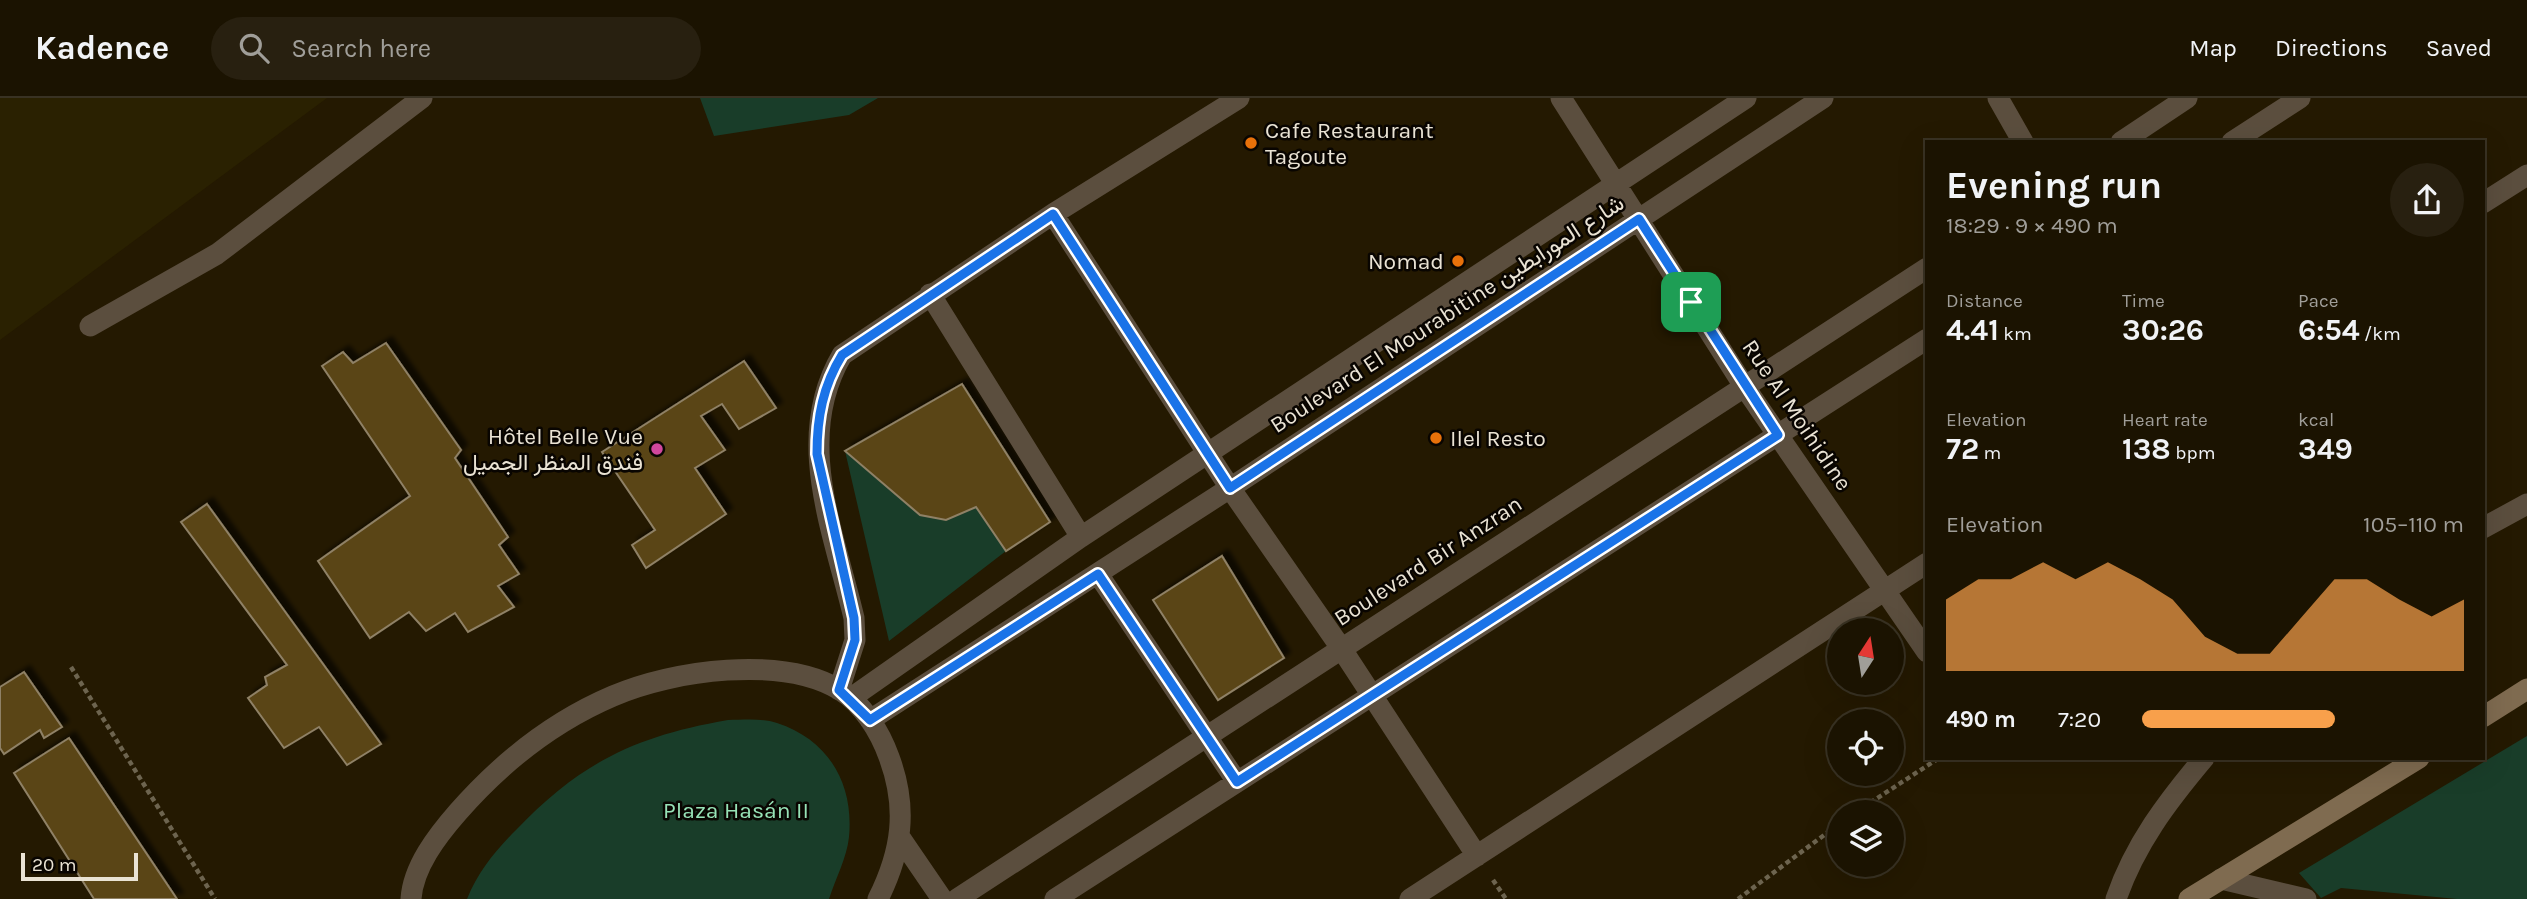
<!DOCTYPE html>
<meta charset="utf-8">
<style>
:root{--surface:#1b1301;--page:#282010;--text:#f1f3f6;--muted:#a09e99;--line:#393223;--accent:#f8a04b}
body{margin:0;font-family:Karla,Vazirmatn,sans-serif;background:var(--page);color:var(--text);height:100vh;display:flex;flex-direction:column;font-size:26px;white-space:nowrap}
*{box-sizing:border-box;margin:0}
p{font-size:23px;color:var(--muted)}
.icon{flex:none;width:38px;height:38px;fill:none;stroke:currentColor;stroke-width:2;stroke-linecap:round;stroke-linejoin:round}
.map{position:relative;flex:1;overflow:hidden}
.sheet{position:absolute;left:1925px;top:42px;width:560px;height:620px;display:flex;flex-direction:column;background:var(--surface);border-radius:0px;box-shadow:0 7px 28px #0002,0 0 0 2px var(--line)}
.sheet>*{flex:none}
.needle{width:46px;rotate:12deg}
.controls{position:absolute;left:1827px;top:520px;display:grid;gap:14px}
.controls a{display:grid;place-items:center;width:77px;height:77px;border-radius:50%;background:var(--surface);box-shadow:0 7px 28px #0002,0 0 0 2px var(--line);font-size:35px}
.scale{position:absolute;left:21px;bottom:18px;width:117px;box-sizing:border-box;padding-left:7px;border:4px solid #eae3d4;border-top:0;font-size:19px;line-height:24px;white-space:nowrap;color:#eae3d4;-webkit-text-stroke:5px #090501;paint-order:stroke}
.pin{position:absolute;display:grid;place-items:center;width:60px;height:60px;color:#fff;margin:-30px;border-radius:14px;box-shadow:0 4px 10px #0006}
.round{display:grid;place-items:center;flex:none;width:74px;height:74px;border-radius:37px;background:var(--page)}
.summary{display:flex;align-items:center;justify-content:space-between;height:119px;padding:0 21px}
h1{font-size:38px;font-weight:700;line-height:52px}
.metrics{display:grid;grid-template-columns:repeat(3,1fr);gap:10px;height:119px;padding:7px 21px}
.metrics div{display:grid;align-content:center}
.metrics b{font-size:30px;font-weight:700}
.metrics small{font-size:19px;font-weight:400}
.metrics p{font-size:19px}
.chart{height:196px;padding:14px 21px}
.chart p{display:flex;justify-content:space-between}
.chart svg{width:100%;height:126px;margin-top:7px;fill:var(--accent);opacity:.7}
ul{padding:0 21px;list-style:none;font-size:23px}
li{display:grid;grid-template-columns:112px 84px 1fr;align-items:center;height:52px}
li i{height:18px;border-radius:9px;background:var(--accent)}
header{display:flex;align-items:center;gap:42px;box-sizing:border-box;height:98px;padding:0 35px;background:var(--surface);border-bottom:2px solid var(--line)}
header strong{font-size:33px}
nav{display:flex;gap:38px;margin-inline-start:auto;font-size:24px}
.search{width:490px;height:63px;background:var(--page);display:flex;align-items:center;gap:18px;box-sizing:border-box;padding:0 24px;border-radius:38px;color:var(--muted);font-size:26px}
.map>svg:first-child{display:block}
.green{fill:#193d29}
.sand{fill:#2a2101}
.building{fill:#5a4517;stroke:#8f8166;stroke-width:2;filter:url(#shadow)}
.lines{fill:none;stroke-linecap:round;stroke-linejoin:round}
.path{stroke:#6d644f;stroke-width:4.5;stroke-dasharray:5 3.5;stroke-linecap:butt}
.street{stroke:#5b4e3e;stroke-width:21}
.secondary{stroke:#7f6b50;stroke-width:21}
.route-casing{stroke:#fff;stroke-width:14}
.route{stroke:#1a73e8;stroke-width:9}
.food-dot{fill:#e8710a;stroke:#090501;stroke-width:2.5}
.hotel-dot{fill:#d1479c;stroke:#090501;stroke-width:2.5}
.labels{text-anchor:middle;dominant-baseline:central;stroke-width:5;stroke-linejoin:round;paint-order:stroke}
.poi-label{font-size:23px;fill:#eae3d4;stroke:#090501;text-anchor:start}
.street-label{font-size:23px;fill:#eae3d4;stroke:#090501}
.park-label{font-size:23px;fill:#97e3b7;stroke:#090501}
</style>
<header>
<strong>Kadence</strong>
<div class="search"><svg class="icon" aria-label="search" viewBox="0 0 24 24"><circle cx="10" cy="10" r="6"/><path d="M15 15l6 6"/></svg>Search here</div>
<nav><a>Map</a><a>Directions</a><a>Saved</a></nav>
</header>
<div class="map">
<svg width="2527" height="801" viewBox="0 0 2527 801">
<defs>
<filter id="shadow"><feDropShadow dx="6" dy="-6" stdDeviation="2" flood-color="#0009"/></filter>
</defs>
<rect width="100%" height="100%" fill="#241901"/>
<!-- green -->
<path class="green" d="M700,0H878L849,17L714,38Z
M845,353L920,417L946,422L976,409L1006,453L889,543Z
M728,622C743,622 763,620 777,625C829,642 854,686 849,739C847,759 835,782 829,801H467C478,774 495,753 516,732C581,664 636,638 728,622Z
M2527,638V801H2457L2341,790L2321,800L2299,775Z"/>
<!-- sand -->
<path class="sand" d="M0,0H327L0,242Z"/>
<!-- building -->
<path class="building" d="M386,245L461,352L455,360L508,439L499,447L519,476L498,488L514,509L468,534L455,515L426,533L409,514L370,540L318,463L410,398L322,268L343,254L353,265Z
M744,263L776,310L739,331L722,306L701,318L725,352L695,370L726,416L646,470L632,447L655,432L602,354Z
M962,286L1050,424L1006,453L976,409L946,422L920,417L845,353Z
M207,406L381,646L347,667L319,629L284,650L248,600L267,587L265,579L287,567L181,424Z
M1222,458L1284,560L1218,602L1153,502Z
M24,574L62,629L44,640L40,632L4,656L0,650V589Z
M69,640L177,801H94L14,675Z"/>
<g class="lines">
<!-- path -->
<path class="path" d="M71,569L215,801
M1856,714L1939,660
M1493,782L1506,801
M1738,801L1839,726"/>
<!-- street -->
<path class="street" d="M1561,0L1744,288L1927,554
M1998,0L2023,44
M2121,44L2187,0
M2232,44L2300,0
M2483,105L2527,77
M1053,116L1230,390L1341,550L1477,758
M930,196L1081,439
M90,228L217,156L422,0
M2483,430L2527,406
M1098,476L1237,684
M839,592L855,542L854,520C834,434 793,340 842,257L1053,116L1239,0
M851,600L1081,439L1746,0
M870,622L1230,390L1823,0
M901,741L942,801
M2221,781L2306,801
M411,801C413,769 437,738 458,714C501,665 552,624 613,598C673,572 782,557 840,592C863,606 880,634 889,659C908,710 902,753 878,801
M957,801L1927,170
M1055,801L1927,241
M1410,801L1927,465
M2116,801C2135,746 2167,704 2204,660"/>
<!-- secondary -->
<path class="secondary" d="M2483,619L2527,591
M2189,801L2419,660"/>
</g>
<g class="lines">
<defs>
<path id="route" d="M1053,116L1230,390L1639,121L1778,337L1237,684L1098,476L870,622L839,592L855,542L854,520L817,356C817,319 823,288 842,257Z"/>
</defs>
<!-- route casing -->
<use href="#route" class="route-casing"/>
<!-- route -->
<use href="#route" class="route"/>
</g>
<!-- markers -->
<g class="food-dot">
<circle cx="1251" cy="45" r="7"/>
<circle cx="1458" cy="163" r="7"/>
<circle cx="1436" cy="340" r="7"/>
</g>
<circle class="hotel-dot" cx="657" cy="351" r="7"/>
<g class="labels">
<!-- poi labels -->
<g class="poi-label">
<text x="1265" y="32">Cafe Restaurant<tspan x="1265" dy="26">Tagoute</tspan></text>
<text x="1444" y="163" text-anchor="end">Nomad</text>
<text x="643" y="338" text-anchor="end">Hôtel Belle Vue<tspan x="643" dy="26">فندق المنظر الجميل</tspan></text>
<text x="1450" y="340">Ilel Resto</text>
</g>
<!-- street labels -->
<g class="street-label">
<text transform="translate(1447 216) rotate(-33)">Boulevard El Mourabitine شارع المورابطين</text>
<text transform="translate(1797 317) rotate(56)">Rue Al Moihidine</text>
<text transform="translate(1428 463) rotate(-33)">Boulevard Bir Anzran</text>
</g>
<!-- park labels -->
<g class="park-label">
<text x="736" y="712">Plaza Hasán II</text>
</g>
</g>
</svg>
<div class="controls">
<a><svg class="needle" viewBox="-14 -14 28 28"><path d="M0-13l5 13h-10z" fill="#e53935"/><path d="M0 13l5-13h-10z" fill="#a09e99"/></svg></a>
<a><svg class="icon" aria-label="locate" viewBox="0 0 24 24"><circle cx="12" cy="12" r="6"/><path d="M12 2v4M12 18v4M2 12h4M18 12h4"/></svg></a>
<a><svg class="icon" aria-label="layers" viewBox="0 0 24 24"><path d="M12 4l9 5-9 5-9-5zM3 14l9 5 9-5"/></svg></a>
</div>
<div class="scale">20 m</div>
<div class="pin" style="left:1691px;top:204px;background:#1e9e55"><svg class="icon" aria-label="arrive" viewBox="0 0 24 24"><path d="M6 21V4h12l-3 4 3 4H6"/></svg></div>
<section class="sheet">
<div class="summary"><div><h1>Evening run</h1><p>18:29 · 9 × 490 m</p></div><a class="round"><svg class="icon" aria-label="share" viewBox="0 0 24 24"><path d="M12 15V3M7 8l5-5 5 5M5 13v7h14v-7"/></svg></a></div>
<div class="metrics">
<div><p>Distance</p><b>4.41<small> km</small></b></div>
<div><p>Time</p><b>30:26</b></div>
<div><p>Pace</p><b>6:54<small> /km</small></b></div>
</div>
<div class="metrics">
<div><p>Elevation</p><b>72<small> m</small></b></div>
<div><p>Heart rate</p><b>138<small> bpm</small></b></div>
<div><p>kcal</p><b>349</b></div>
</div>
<div class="chart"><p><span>Elevation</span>105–110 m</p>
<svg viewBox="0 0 160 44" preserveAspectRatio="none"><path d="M0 44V19L10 12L20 12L30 6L40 12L50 6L60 12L70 19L80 32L90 38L100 38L110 25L120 12L130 12L140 19L150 25L160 19V44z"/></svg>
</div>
<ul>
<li><b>490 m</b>7:20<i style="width:60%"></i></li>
</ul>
</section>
</div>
